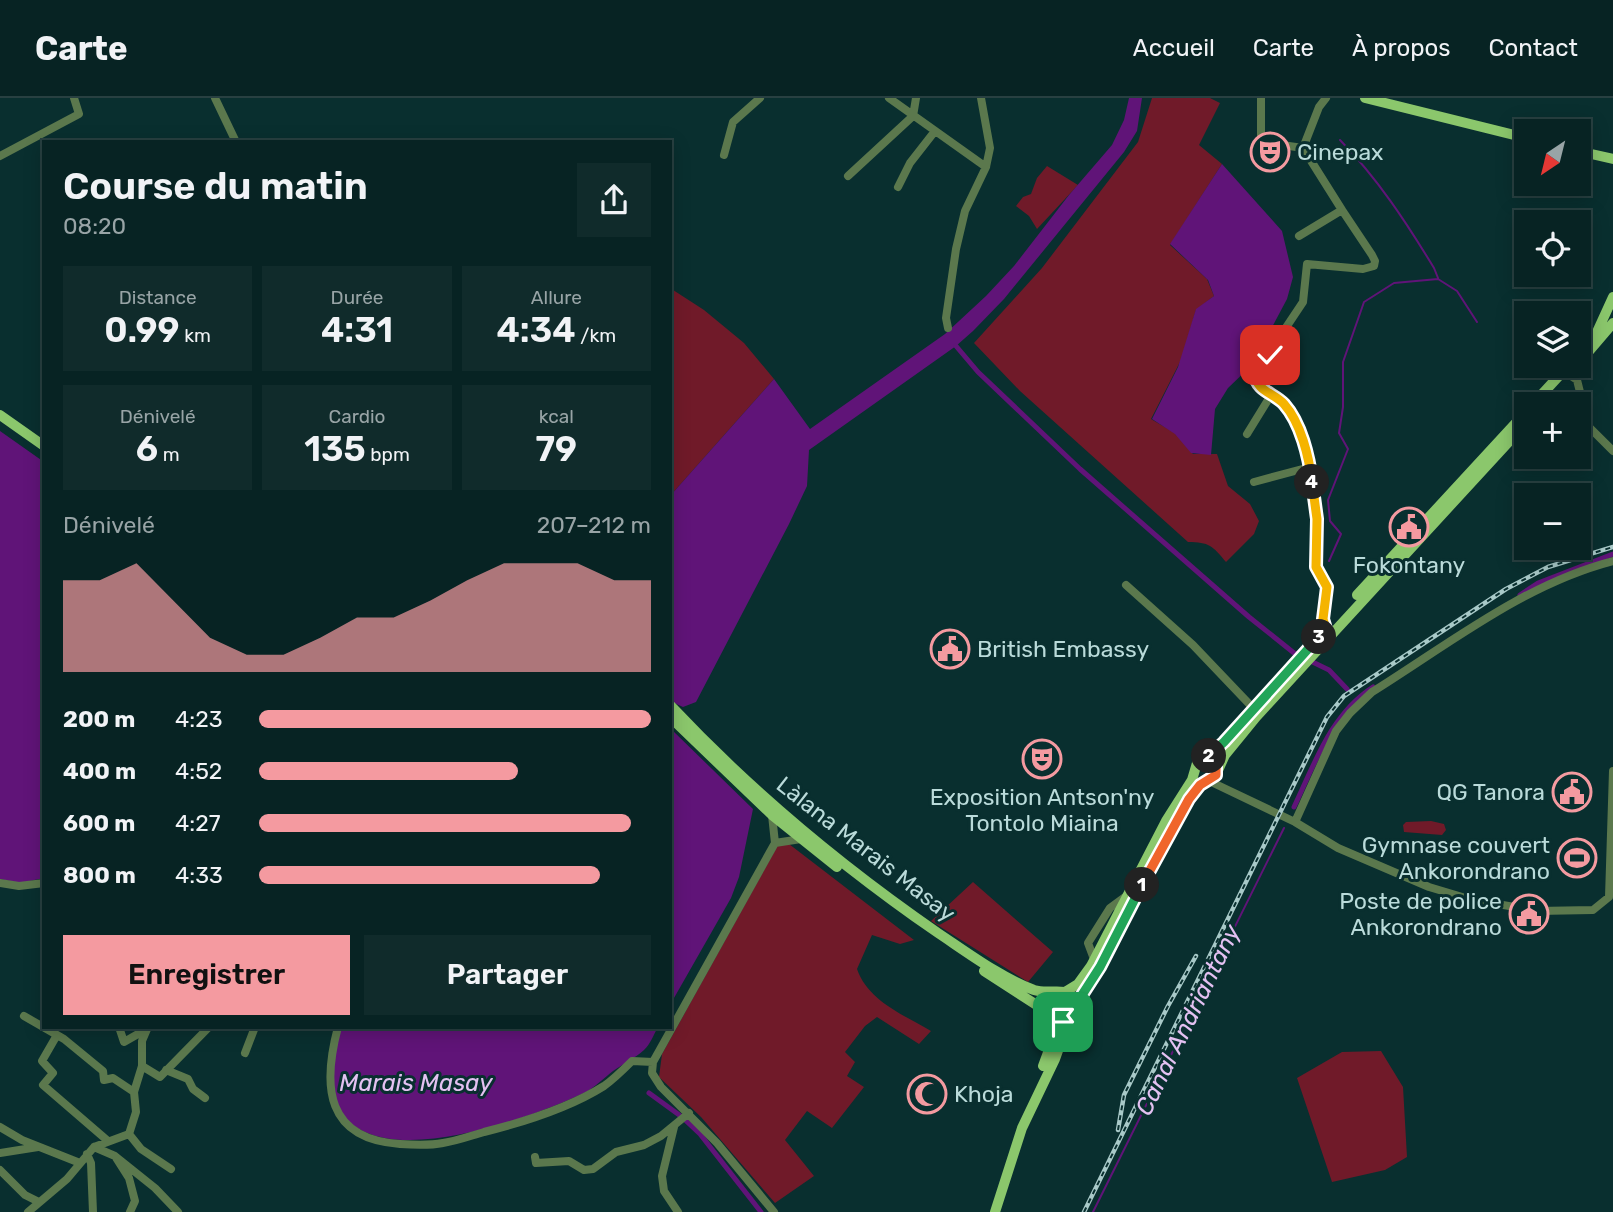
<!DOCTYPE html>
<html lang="fr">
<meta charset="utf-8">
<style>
:root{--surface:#072323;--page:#102b2b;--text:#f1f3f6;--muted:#98a4a6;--line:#284041;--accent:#f49aa0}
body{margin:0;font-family:Rubik,sans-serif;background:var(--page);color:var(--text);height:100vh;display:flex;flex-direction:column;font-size:26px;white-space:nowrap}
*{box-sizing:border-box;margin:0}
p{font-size:23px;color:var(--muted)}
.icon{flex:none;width:38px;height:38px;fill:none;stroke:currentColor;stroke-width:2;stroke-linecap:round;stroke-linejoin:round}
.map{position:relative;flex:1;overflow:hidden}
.panel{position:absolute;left:42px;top:42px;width:630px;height:889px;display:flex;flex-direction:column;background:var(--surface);border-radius:0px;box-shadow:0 4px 18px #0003,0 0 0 2px var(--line)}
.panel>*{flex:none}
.needle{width:46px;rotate:215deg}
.controls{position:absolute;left:1514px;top:21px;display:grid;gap:14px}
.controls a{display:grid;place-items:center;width:77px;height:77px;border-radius:0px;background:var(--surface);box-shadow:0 4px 18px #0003,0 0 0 2px var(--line);font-size:35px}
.pin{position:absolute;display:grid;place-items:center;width:60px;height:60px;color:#fff;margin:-30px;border-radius:14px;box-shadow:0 4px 10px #0006}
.km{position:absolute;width:35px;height:35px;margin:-18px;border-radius:50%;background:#222;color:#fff;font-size:19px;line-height:35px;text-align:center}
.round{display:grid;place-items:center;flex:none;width:74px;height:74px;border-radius:0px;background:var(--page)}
.head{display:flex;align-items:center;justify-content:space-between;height:119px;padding:0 21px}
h1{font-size:38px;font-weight:600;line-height:52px}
.figures{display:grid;grid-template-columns:repeat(3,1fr);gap:10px;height:119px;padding:7px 21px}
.figures div{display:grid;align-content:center;border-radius:0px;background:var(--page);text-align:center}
.figures b{font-size:35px;font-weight:600}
.figures small{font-size:19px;font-weight:400}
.figures p{font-size:19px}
.chart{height:196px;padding:14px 21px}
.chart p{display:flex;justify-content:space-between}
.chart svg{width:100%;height:126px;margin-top:7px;fill:var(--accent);opacity:.7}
.cta{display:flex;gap:14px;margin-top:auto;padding:14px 21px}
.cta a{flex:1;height:80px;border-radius:0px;background:var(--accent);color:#111;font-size:28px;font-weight:600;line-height:80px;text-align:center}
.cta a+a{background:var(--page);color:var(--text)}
ul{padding:0 21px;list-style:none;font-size:23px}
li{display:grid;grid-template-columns:112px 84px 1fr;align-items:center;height:52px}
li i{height:18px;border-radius:9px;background:var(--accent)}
header{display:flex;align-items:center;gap:42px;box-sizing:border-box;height:98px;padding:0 35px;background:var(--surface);border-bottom:2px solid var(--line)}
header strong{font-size:33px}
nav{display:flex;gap:38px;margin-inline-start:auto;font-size:24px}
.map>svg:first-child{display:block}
.green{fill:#701a29}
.water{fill:#601478}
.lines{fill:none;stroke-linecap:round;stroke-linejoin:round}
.stream{stroke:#601478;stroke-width:2}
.canal{stroke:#601478;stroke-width:5}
.minor{stroke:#5b784d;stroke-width:8}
.major{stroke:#8bc76c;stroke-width:10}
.rail-casing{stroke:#a8c9c8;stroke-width:4.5}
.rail{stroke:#092f2f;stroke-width:2;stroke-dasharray:5;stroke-linecap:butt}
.split-1-casing{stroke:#fff;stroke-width:14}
.split-2-casing{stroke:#fff;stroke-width:14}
.split-3-casing{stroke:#fff;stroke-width:14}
.split-4-casing{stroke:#fff;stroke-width:14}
.split-5-casing{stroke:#fff;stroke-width:14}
.split-1{stroke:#22a559;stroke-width:9}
.split-2{stroke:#f0652b;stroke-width:9}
.split-3{stroke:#22a559;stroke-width:9}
.split-4{stroke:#f5b400;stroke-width:9}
.split-5{stroke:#f5b400;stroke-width:9}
.labels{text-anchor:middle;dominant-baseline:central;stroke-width:6;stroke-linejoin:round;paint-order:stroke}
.poi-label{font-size:23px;fill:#badbda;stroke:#092f2f;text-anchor:start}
.street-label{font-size:23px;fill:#badbda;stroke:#092f2f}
.water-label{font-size:24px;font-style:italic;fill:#e4c1f2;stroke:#092f2f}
</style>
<header>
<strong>Carte</strong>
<nav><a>Accueil</a><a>Carte</a><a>À propos</a><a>Contact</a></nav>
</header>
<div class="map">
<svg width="1613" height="1114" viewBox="0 0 1613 1114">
<rect width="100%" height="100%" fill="#092f2f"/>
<!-- green -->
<path class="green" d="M1152,0H1210L1220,5L1199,47L1222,66L1170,147L1207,181L1214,198L1196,212L1181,262L1151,321L1175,335L1193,356H1217L1228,388L1250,406L1259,423L1254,436L1226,464C1213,448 1209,444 1188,444L1020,293L974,245L1042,170L1138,44Z
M1047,68L1078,87L1037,131L1029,118L1016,108L1023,99L1031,96L1037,80Z
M670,190L704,212L744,245L774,281L670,398Z
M1431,723L1444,726L1446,732L1442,737L1404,734L1403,727L1406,724Z
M789,746L914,842L900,846L872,837L857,871C868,903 904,917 931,933L919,946L877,919L865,928L845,954L855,964L847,978L864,989L832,1030L807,1013L785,1042L814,1078L775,1105L701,1019L659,979L662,956L778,747Z
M973,784L1053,854L1028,884L931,823Z
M1342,954L1381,953L1403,989L1407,1059L1385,1072L1332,1084L1297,980Z"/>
<!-- water -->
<path class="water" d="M1129,0H1142L1137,33L1124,54L1004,201L973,233L956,248L809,352L807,388L789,426L696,604L683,609L672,604L670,398L774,281L810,331L945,236L986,198L1014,168L1069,97L1112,47L1124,22Z
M1222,66L1282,133L1293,179L1287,201L1252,267L1228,290L1215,311L1211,357L1191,355L1175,336L1152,321L1178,269L1196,211L1214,198L1208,182L1170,146Z
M0,333L44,364V780L20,785L0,781Z
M670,630L753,711L739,779L731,800L670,907Z
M341,929H658C654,936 650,947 644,952C635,960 623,966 613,973C604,980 594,990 584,995C529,1021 351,1088 332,992C328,971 336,950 341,929Z"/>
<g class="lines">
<!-- stream -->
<path class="stream" d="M1340,42C1378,81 1406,124 1434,170L1438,180
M1329,463L1341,436L1330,423L1328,402L1348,351L1339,335L1343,309V264L1364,204L1394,185L1438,181L1457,193L1477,224
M1093,1114L1284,730"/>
<!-- canal -->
<path class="canal" d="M956,248L978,274L1080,371L1249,519L1294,555L1329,572L1347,591
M1520,497L1538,485L1613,456
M1294,709C1315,665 1331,616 1373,589
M649,995L682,1019L700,1036L761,1114"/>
<!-- minor -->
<path class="minor" d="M215,0L236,44
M889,0L986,69
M1261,0V44L1303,50
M724,57L733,24L760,0
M0,58L79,16L74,0
M848,78L913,18L916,0
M898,89L910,65L935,33
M1299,138L1342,112L1303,50L1319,9L1326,0
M948,230L946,220L956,151L965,113L986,69L990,50L981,0
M1566,270L1571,278L1577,282L1585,314V325L1613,353
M1247,336L1271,297
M1254,384L1310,369
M1126,487L1193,547L1254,611
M1326,531L1323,521L1327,489L1316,469L1317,421L1310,369L1295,322L1283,305L1258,288L1255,276L1303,204L1307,166L1363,171L1374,168L1375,163L1372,157L1342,112
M1207,682L1295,724L1338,750L1429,789L1469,801L1537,813L1593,812L1609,799L1613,673
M772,717L775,745L653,964L652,975L661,989L717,1045L774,1114
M1295,724L1336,633L1350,615L1372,594C1449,546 1524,486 1613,463
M775,745L801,741
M0,785L19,788L44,785
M1094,861L1088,845L1110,810L1125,799
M24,918L64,941L103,973L104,982L113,980L134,994
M119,929L124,944L138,936L140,929
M338,929C322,989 326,1041 400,1046C414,1047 428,1048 443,1045C457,1043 470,1038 484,1034C524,1024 569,1010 604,988C614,981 623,972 632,963L653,964
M57,937L42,963L53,975L43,987L108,1043
M245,955L255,929
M142,968L160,979L209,929
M166,972L188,981L193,991L205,1000
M0,1029L22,1042L80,1065
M674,1029L662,1078L664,1093L678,1114
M129,1036L141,1051L171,1071
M94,1049L115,1058L129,1080L135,1103L130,1114
M0,1055L38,1049
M87,1056L91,1065L93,1114
M115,1058L155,1090L178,1114
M535,1059L536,1065L569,1063L584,1072L593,1071L616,1054L644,1047L661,1038L689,1015
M0,1072L25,1097L39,1104
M28,1114L67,1081L94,1049L129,1036L136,1014L134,994L142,968V943L148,929"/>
<!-- major -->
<path class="major" d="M1365,0L1526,40
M1578,53L1613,61
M1578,256L1597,234L1613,199
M1578,266L1613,225
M1533,306L1568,268
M0,317L44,348
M1357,497L1526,314
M670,607C751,693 841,768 938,835C968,855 1000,879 1034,892C1046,896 1059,891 1070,895
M670,619L772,717L837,769
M984,873L1049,915
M1065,894L1078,886L1091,868L1166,723L1192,682L1197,665L1215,654L1241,626
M1043,968L1053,941L1051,917
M995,1114L1022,1030L1055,961L1065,933L1077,916L1082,897L1100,869L1156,758L1189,701L1200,687L1215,679L1225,657L1256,619L1526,325"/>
<defs>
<path id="rail" d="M1118,1032L1124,997L1168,908L1196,858
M1084,1114L1327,619L1344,598L1506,491L1548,469L1613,449"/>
</defs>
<!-- rail casing -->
<use href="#rail" class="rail-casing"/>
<!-- rail -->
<use href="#rail" class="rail"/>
</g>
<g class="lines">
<defs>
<path id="split-1" d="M1063,924L1072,921L1077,916L1082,897L1100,869L1142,787"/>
<path id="split-2" d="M1142,787L1189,701L1200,687L1216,677V665L1207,659L1209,658"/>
<path id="split-3" d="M1209,658L1224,644L1319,539"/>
<path id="split-4" d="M1312,384L1317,421L1316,469L1327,489L1323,521L1326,531L1319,539"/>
<path id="split-5" d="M1270,257L1255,276C1256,293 1274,295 1284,306C1301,325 1309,359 1312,384"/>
</defs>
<!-- split-1 casing -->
<use href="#split-1" class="split-1-casing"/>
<!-- split-2 casing -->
<use href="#split-2" class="split-2-casing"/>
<!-- split-3 casing -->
<use href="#split-3" class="split-3-casing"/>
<!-- split-4 casing -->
<use href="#split-4" class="split-4-casing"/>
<!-- split-5 casing -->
<use href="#split-5" class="split-5-casing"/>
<!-- split-1 -->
<use href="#split-1" class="split-1"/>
<!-- split-2 -->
<use href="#split-2" class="split-2"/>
<!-- split-3 -->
<use href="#split-3" class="split-3"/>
<!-- split-4 -->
<use href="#split-4" class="split-4"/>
<!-- split-5 -->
<use href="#split-5" class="split-5"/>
</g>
<!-- icons -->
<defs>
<symbol id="theatre-ring" viewBox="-11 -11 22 22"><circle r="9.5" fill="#092f2f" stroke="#f49aa0" stroke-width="1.5"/><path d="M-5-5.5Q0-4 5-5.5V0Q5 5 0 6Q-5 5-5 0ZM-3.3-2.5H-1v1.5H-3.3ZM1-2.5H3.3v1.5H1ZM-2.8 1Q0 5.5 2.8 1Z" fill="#f49aa0"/></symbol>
<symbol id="civic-ring" viewBox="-11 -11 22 22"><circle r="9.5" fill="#092f2f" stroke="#f49aa0" stroke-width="1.5"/><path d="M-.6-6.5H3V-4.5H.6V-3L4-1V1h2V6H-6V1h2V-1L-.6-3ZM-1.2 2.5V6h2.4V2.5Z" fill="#f49aa0"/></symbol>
<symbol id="stadium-ring" viewBox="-11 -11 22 22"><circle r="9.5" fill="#092f2f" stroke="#f49aa0" stroke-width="1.5"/><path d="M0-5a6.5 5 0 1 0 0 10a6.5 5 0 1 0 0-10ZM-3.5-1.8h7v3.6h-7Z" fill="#f49aa0"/></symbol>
<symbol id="mosque-ring" viewBox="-11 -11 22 22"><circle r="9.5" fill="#092f2f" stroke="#f49aa0" stroke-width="1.5"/><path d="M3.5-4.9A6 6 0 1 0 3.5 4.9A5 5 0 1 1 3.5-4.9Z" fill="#f49aa0"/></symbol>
</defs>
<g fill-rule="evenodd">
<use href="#theatre-ring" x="1248" y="32" width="44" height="44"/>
<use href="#civic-ring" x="1387" y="407" width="44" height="44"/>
<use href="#civic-ring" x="928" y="529" width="44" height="44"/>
<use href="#theatre-ring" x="1020" y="639" width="44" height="44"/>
<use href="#civic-ring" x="1550" y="672" width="44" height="44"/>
<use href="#stadium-ring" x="1555" y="738" width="44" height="44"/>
<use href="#civic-ring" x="1507" y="794" width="44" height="44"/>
<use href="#mosque-ring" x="905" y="974" width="44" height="44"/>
</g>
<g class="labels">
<!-- poi labels -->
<g class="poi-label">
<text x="1297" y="54">Cinepax</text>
<text x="1409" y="467" text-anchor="middle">Fokontany</text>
<text x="977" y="551">British Embassy</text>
<text x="1545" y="694" text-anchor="end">QG Tanora</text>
<text x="1042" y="699" text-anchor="middle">Exposition Antson'ny<tspan x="1042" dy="26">Tontolo Miaina</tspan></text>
<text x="1550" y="747" text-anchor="end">Gymnase couvert<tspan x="1550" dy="26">Ankorondrano</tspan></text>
<text x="1502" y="803" text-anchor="end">Poste de police<tspan x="1502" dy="26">Ankorondrano</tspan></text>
<text x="954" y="996">Khoja</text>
</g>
<!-- street labels -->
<g class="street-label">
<text transform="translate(866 751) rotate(38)">Làlana Marais Masay</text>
</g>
<!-- water labels -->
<g class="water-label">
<text transform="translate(1188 922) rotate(-64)">Canal Andriantany</text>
<text x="416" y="985">Marais Masay</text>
</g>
</g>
</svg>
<div class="controls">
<a><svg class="needle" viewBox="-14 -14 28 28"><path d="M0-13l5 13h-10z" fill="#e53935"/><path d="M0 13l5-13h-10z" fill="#98a4a6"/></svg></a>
<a><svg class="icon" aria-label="locate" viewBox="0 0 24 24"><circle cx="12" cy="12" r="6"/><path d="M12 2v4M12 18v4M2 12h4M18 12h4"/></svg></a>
<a><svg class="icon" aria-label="layers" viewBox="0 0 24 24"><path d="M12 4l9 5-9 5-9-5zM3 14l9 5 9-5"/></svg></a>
<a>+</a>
<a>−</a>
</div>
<div class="pin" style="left:1063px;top:924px;background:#1e9e55"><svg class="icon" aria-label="arrive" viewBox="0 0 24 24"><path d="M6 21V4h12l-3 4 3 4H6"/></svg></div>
<div class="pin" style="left:1270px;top:257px;background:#d93025"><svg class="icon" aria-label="check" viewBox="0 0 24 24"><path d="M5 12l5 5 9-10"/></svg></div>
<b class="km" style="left:1142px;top:787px">1</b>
<b class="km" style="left:1209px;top:658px">2</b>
<b class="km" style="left:1319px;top:539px">3</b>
<b class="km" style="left:1312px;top:384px">4</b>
<section class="panel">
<div class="head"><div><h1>Course du matin</h1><p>08:20</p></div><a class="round"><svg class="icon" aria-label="share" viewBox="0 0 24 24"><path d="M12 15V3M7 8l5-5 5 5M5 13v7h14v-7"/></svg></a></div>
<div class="figures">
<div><p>Distance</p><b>0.99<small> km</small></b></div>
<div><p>Durée</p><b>4:31</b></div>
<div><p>Allure</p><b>4:34<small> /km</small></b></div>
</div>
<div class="figures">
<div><p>Dénivelé</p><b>6<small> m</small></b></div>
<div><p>Cardio</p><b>135<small> bpm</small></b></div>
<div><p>kcal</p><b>79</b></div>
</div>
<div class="chart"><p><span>Dénivelé</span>207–212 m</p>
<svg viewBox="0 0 160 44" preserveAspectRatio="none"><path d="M0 44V12L10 12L20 6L30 19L40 32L50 38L60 38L70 32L80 25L90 25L100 19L110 12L120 6L130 6L140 6L150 12L160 12V44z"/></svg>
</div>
<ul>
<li><b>200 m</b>4:23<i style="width:100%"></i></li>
<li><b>400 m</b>4:52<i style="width:66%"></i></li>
<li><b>600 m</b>4:27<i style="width:95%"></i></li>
<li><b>800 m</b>4:33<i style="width:87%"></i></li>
</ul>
<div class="cta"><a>Enregistrer</a><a>Partager</a></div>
</section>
</div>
